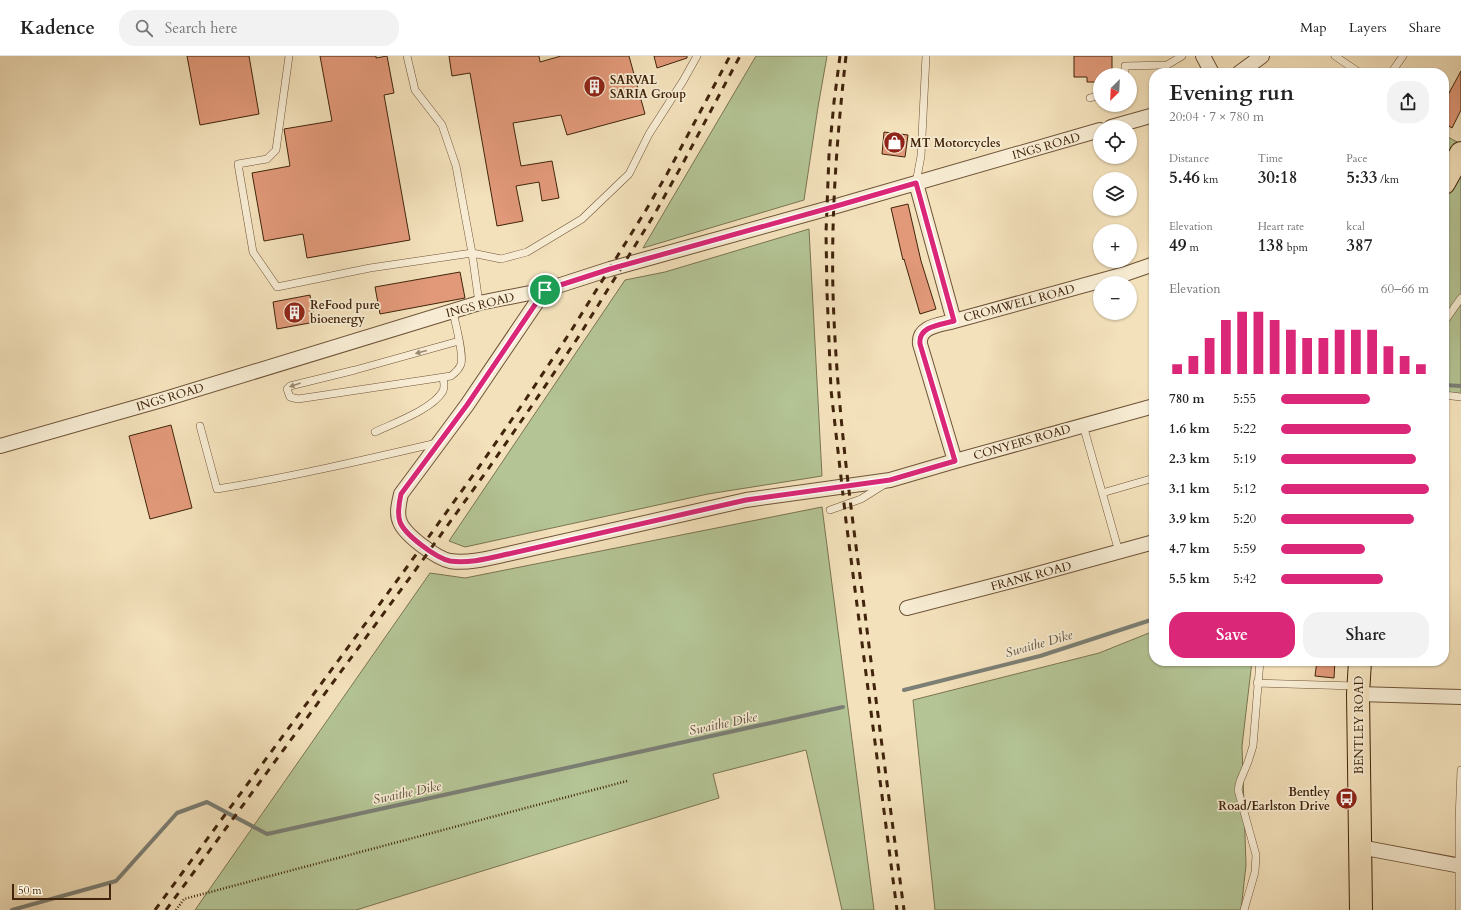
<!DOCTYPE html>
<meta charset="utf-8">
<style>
:root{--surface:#fff;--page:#f2f2f2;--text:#222;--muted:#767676;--line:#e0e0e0;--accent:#db2777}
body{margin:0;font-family:Cardo,serif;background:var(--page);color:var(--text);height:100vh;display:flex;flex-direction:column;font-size:15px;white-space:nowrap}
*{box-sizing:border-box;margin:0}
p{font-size:13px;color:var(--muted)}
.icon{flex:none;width:22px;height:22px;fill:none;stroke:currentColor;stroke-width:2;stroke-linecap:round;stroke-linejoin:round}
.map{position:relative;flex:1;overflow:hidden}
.details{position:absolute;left:1149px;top:12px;width:300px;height:598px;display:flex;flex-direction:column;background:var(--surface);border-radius:16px;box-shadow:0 1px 3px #0004}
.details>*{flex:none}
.needle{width:26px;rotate:204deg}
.fabs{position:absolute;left:1093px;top:12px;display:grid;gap:8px}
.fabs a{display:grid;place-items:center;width:44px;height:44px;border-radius:50%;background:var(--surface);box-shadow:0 1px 3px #0004;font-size:20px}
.scale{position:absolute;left:12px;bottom:10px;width:99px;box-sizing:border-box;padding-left:4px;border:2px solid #41240b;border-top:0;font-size:11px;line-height:14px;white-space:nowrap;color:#41240b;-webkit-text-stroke:3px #f7ecd3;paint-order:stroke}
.pin{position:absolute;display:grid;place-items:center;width:34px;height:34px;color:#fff;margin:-17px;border:2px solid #fff;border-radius:50%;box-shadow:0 1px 4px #0007}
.round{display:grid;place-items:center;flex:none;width:42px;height:42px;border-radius:16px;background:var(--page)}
.headline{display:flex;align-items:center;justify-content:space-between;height:68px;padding:0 20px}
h1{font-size:22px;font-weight:800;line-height:30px}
.figures{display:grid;grid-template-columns:repeat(3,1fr);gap:6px;height:68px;padding:4px 20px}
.figures div{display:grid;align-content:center}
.figures b{font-size:17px;font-weight:800}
.figures small{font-size:11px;font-weight:400}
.figures p{font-size:11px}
.chart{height:112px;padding:8px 20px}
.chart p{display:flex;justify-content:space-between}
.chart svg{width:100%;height:72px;margin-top:4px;stroke:var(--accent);stroke-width:6}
.action{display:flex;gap:8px;margin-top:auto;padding:8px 20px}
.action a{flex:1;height:46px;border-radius:16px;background:var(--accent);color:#fff;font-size:16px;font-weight:800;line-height:46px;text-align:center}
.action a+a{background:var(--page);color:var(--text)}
ul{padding:0 20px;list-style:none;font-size:13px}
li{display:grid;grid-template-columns:64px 48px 1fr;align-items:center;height:30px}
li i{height:10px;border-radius:5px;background:var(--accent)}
header{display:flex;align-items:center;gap:24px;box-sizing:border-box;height:56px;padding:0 20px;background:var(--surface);border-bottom:1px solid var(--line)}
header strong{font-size:19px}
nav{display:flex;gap:22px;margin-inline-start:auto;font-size:14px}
.search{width:280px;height:36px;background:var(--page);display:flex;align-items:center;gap:10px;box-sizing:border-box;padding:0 14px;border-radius:16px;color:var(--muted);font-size:15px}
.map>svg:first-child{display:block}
.green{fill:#b4c495;stroke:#7a7450}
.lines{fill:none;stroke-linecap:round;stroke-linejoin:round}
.stream{stroke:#7b7f75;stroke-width:4}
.building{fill:#e19979;stroke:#41240b}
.service-casing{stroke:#6e5337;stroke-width:8}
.minor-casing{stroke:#6e5337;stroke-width:16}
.trunk-casing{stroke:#41240b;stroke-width:24}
.path{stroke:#41240b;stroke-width:2.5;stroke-dasharray:1 2;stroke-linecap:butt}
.service{stroke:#f7ecd3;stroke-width:7}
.minor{stroke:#f7ecd3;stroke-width:14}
.trunk{stroke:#f3e1bb;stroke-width:22}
.rail{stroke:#41240b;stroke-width:3;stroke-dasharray:7 7;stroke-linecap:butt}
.oneway{fill:#9c886f}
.route-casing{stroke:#fff;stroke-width:8}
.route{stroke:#db2777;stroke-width:5}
.labels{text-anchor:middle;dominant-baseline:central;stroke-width:3.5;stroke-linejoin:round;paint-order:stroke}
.poi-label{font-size:12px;font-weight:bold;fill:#41240b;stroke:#f7ecd3;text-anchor:start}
.street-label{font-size:12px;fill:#41240b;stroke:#f7ecd3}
.water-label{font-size:13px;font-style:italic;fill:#5e5140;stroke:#f7ecd3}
</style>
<header>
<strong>Kadence</strong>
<div class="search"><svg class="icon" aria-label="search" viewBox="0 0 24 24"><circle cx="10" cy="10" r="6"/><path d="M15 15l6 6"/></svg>Search here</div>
<nav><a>Map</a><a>Layers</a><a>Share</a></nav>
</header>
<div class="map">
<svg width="1461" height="854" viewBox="0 0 1461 854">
<rect width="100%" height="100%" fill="#f3e1bb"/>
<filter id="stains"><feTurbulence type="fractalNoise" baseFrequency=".005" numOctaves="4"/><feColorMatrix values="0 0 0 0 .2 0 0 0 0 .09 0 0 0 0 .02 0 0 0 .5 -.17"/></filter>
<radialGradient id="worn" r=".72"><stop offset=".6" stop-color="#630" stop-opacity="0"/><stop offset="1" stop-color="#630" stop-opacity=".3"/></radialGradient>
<!-- green -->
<path class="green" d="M756,0H827L818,51L804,144L643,192Z
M1444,79L1461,88V338L1444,336Z
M809,173L822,420L708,438L465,491L449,485L625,224L665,216Z
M822,451L874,854H842L806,694L713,718L719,742L356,854H195L430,517L465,522Z
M1154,575V605H1252L1242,690L1246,809L1241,854H935L913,644L1099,597Z"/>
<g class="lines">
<!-- stream -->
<path class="stream" d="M1444,329L1461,330
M904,634L1040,600L1154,563
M12,854L116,825L177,757L207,746L267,778L843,651"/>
</g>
<!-- building -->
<path class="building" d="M187,0H249L259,58L200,69Z
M320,0H376V2L387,0L394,37L384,39L410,184L307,202L303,178L264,185L252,117L290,110L284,73L332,65Z
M449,0H539L540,6L561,0H629L645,58L567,79L561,59L513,67L521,110L552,105L559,142L542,145L539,126L516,130L523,165L497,170L470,17L452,20Z
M654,0H687V2L657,12Z
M1074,0H1112V19H1100V26H1087V21H1074Z
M1461,15V54L1452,72L1444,67V46Z
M884,76L908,79L905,101L882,98Z
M908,148L921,205L936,253L920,258L904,203L903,204L891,152Z
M460,216L465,242L380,258L375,231Z
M310,239L315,266L277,273L273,246Z
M171,369L192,452L150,463L129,380Z
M1317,605H1335L1334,622L1315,620Z"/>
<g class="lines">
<defs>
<path id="service" d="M289,0L276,94L267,103L238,108L253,196L277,231L370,212L472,197L479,247
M407,0L415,34L442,69L456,110L472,197L501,203L527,196L582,163L629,118L649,78L683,25L697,0
M1335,0L1360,17
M1391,17L1403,0
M1125,19V10L1167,9L1182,0
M1090,42L1100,39
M916,127L921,100L926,0
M453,255C455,267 464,298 461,308C459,314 455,317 451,320L298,343L290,341L287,333L290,330L355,314L459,285
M1444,266L1461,242
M1444,339L1461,341
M1083,369L1119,496
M200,370L217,433C291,421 364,404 437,387
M375,376C394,367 433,353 443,335C445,330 444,327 443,322
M1102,437L1154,422
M830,454L861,443L885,428
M1257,627L1356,630
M1244,854L1255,816L1256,799L1238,734L1240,725L1248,706L1253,690L1260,605
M1459,854V764L1461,714"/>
<path id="minor" d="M1203,0L1212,17
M1239,17L1262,0
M1111,71L1154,59
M916,127L954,265
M545,234L467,349L401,438C399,447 396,458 400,466C405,479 436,502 450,505C468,508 490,502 508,498L746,444L890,424L955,405L1154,350
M0,390L165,343L479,247L545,234L610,213L833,151L1100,74
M955,405L920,288C918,270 940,269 954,265L1125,218L1154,208
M907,552L1019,523L1154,486
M1358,638L1461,641
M1360,791L1461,810"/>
<path id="trunk" d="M1444,127L1461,97
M1360,605L1358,638L1361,854"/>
</defs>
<!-- service casing -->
<use href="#service" class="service-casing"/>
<!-- minor casing -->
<use href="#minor" class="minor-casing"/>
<!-- trunk casing -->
<use href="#trunk" class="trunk-casing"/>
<!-- path -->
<path class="path" d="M176,854L184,843L627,725"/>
<!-- service -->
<use href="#service" class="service"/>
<!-- minor -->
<use href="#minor" class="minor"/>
<!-- trunk -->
<use href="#trunk" class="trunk"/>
<!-- rail -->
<path class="rail" d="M840,0L834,46L829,99L826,177L827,236L831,334L846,465L897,854
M846,0C837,79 831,158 833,237C836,339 849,440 863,542C876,646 890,750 904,854
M155,854L407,511L479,411L526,343L571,275L646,154L667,118L730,0
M166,854L414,516L486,416L533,348L579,280L654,159L682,109L740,0"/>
</g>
<!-- one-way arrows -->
<defs><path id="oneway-solid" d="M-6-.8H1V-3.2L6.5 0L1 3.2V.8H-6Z"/></defs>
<g class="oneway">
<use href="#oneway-solid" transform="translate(421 296) rotate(165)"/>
<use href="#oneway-solid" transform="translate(295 329) rotate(161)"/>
</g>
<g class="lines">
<defs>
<path id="route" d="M916,127L954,265C940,269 918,270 920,288L955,405L890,424L746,444L508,498C490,502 468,508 450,505C436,502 405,479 400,466C397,458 399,447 401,438L467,349L545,234L610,213L833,151Z"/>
</defs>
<!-- route casing -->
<use href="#route" class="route-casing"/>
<!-- route -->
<use href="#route" class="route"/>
</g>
<!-- icons -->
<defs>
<symbol id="building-disc" viewBox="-11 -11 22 22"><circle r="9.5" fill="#8f2418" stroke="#f7ecd3"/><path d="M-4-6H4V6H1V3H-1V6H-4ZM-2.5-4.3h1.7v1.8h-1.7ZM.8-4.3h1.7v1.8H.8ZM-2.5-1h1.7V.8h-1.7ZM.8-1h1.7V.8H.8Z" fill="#fff"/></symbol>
<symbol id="shop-disc" viewBox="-11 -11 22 22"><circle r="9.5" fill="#8f2418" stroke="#f7ecd3"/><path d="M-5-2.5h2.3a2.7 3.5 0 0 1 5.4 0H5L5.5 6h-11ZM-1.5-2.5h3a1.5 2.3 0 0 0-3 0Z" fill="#fff"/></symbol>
<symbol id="bus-disc" viewBox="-11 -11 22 22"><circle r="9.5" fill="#8f2418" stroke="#f7ecd3"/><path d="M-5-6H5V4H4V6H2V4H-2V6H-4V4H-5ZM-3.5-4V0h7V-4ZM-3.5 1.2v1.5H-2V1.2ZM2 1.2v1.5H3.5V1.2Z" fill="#fff"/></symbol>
</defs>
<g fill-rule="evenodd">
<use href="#building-disc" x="582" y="18" width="25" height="25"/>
<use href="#shop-disc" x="882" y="74" width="25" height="25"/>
<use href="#building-disc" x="282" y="244" width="25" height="25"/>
<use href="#bus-disc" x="1334" y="730" width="25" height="25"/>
</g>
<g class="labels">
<!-- poi labels -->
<g class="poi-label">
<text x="610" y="24">SARVAL<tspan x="610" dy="14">SARIA Group</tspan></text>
<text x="910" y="87">MT Motorcycles</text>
<text x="310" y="249">ReFood pure<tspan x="310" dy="14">bioenergy</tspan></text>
<text x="1330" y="736" text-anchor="end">Bentley<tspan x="1330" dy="14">Road/Earlston Drive</tspan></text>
</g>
<!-- street labels -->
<g class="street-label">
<text transform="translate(1046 90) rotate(-16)">INGS ROAD</text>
<text transform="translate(1019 247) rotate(-15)">CROMWELL ROAD</text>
<text transform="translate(480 249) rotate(-14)">INGS ROAD</text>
<text transform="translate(170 341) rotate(-17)">INGS ROAD</text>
<text transform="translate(1022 386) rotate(-16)">CONYERS ROAD</text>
<text transform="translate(1031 520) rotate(-15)">FRANK ROAD</text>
<text transform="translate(1359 669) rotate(-90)">BENTLEY ROAD</text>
</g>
<!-- water labels -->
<g class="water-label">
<text transform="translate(1039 588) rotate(-16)">Swaithe Dike</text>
<text transform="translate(723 668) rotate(-12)">Swaithe Dike</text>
<text transform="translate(407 737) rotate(-12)">Swaithe Dike</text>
</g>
</g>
<rect width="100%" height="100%" filter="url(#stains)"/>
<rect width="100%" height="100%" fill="url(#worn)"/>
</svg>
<div class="fabs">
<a><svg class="needle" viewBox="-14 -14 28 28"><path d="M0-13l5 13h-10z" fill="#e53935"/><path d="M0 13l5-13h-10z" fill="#767676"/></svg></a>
<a><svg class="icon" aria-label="locate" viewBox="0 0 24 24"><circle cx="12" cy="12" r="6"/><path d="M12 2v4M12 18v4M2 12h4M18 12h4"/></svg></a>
<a><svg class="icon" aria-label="layers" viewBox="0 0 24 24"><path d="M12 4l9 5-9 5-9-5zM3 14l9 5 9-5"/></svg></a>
<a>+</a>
<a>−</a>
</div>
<div class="scale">50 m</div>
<div class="pin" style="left:545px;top:234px;background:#1e9e55"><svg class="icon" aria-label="arrive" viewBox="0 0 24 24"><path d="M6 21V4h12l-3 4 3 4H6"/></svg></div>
<section class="details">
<div class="headline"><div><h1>Evening run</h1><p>20:04 · 7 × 780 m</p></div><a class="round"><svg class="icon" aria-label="share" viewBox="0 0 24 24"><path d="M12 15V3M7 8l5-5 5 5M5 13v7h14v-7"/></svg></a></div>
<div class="figures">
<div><p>Distance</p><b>5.46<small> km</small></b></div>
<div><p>Time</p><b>30:18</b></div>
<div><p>Pace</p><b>5:33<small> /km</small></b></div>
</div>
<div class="figures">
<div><p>Elevation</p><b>49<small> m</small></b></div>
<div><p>Heart rate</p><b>138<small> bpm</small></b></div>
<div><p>kcal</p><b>387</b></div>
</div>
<div class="chart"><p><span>Elevation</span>60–66 m</p>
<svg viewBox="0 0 160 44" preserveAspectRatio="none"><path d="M5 44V38M15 44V33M25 44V22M35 44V11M45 44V6M55 44V6M65 44V11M75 44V17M85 44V22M95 44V22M105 44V17M115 44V17M125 44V17M135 44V27M145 44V33M155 44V38"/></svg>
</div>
<ul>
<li><b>780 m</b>5:55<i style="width:60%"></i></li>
<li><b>1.6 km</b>5:22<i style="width:88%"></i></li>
<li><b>2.3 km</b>5:19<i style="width:91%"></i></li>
<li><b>3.1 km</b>5:12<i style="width:100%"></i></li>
<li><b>3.9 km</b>5:20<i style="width:90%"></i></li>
<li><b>4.7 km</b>5:59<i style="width:57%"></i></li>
<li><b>5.5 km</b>5:42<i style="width:69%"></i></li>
</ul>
<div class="action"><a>Save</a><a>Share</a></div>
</section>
</div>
